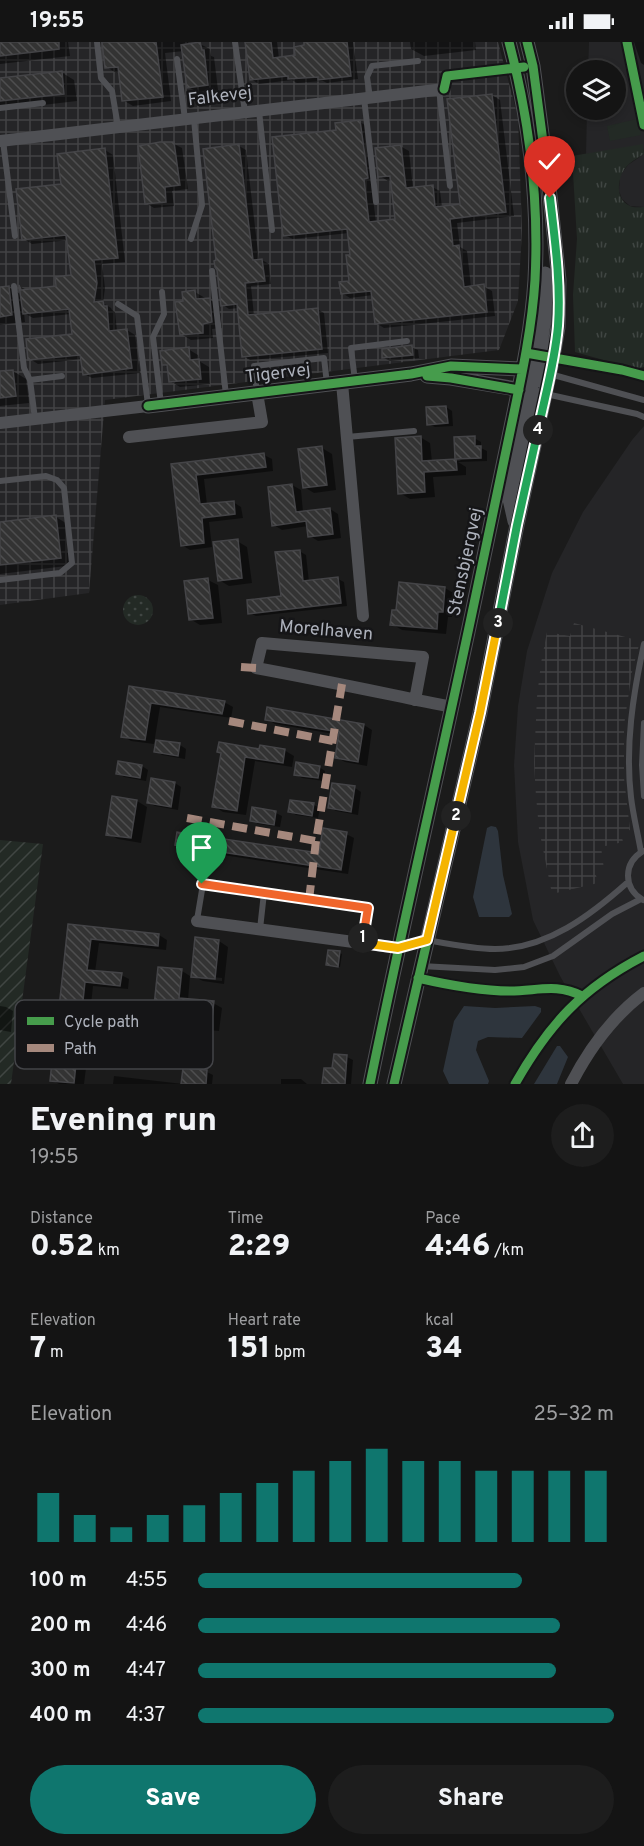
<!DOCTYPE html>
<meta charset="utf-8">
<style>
:root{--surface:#141414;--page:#1d1d1d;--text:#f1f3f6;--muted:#9d9ea0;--line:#333334;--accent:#0f766e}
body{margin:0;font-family:Overpass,sans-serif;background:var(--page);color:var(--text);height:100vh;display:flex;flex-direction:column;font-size:22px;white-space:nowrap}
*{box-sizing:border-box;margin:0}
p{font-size:20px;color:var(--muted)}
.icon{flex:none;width:33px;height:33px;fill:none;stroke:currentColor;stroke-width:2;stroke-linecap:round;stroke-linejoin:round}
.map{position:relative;height:1042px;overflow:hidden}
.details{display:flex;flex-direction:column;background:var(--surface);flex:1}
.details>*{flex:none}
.tools{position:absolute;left:566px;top:18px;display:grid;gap:12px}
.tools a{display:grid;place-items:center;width:60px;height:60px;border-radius:50%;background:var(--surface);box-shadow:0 3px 9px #0003,0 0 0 2px var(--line);font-size:30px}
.pin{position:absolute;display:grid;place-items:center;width:51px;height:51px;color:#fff;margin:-62px -26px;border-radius:50% 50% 50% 0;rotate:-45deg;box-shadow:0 0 6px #0007}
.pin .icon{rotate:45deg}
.km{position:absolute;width:30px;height:30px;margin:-15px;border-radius:50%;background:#222;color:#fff;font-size:16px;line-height:30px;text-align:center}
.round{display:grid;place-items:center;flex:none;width:63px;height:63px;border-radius:32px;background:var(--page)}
.overview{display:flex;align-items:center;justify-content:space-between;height:102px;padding:0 30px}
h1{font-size:33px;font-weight:800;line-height:45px}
.figures{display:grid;grid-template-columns:repeat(3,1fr);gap:9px;height:102px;padding:6px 30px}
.figures div{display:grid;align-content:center}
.figures b{font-size:30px;font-weight:800}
.figures small{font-size:16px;font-weight:400}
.figures p{font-size:16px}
.chart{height:168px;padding:12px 30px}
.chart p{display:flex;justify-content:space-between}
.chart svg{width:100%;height:108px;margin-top:6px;stroke:var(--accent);stroke-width:6}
.button{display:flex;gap:12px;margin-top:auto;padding:12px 30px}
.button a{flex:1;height:69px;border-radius:36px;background:var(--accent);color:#fff;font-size:24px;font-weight:800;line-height:69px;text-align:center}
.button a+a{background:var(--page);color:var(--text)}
ul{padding:0 30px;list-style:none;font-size:20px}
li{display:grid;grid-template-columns:96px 72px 1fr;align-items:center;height:45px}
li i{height:15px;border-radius:8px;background:var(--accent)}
.status{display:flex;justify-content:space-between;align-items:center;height:42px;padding:0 30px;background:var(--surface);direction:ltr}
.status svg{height:16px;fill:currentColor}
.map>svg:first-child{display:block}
.built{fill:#252527}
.industrial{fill:url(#industrial-grid)}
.grass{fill:url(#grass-tufts)}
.park{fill:url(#park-dots)}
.garden{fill:url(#garden-furrows)}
.pitch{fill:#232a25}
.water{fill:#2e353d}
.shadow{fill:#0007;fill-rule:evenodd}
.building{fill:url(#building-back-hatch);stroke:#444447;stroke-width:1.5}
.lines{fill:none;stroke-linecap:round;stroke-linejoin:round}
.service{stroke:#4f5054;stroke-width:6}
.minor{stroke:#4f5054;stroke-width:12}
.tertiary{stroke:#4f5054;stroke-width:15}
.quiet{stroke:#a5887d;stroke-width:8;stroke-dasharray:15 8;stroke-linecap:butt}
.cycleway-casing{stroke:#151517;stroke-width:13}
.cycleway{stroke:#469c4c;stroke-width:9}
.split-1-casing{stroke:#fff;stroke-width:12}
.split-2-casing{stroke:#fff;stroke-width:12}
.split-3-casing{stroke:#fff;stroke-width:12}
.split-4-casing{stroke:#fff;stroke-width:12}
.split-5-casing{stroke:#fff;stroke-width:12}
.split-1{stroke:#f0652b;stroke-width:8}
.split-2{stroke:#f5b400;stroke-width:8}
.split-3{stroke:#f5b400;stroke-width:8}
.split-4{stroke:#22a559;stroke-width:8}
.split-5{stroke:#22a559;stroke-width:8}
.labels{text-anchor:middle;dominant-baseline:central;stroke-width:5;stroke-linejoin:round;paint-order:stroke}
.street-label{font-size:18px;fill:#adb1bb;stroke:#151517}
.key{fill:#151517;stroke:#434448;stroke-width:1.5}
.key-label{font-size:16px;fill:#adb1bb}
</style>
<div class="status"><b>19:55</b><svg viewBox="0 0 49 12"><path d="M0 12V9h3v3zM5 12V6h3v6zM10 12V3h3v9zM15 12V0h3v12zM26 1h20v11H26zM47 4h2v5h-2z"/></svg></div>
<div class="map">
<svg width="644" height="1042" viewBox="0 0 644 1042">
<defs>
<pattern id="industrial-grid" width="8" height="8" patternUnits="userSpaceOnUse" patternTransform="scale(1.5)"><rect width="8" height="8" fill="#252527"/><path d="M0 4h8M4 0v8" fill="none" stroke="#424244"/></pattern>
<pattern id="grass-tufts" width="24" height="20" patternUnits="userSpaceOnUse" patternTransform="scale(1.5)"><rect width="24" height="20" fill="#232a25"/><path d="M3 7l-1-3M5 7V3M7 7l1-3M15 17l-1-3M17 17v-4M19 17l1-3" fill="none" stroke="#404643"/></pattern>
<pattern id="park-dots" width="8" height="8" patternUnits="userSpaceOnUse" patternTransform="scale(1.5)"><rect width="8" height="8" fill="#232a25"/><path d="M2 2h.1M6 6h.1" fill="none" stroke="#404643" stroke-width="1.8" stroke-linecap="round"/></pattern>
<pattern id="garden-furrows" width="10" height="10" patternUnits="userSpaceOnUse" patternTransform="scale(1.5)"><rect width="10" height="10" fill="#232a25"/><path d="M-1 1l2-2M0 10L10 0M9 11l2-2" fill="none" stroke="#404643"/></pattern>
<pattern id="building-back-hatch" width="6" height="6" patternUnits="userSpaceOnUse" patternTransform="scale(1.5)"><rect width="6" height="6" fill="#333"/><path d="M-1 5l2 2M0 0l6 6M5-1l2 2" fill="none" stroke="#4e4e4f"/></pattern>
</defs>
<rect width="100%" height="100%" fill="#1b1b1b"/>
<!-- built -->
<path class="built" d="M589,0H644V109L642,103L586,112L587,68H615V28H588Z
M644,112V165L630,164L622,157L619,149L620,134L628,123Z
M644,384V1042H623L560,934L533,878L518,800L514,723L518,664L527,609L552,531L583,470L632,398Z"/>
<!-- industrial -->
<path class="industrial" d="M0,0H498L518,75L522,188L518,259L499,308L105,358L89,551L0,563Z
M574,581L640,599L632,630L624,683V736L630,788L621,791L623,800L601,805L604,827L595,829L598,841L552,852L539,787L536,754L534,721L537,655L541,621L547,590L570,594Z"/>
<!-- grass -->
<path class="grass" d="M643,102L644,112C639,115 632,119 628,123C618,132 613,157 630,164C633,166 640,165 644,165V325L636,327L575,310L573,253L577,197L572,114Z"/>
<!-- park -->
<path class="park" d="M123 568a15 15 0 1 1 30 0a15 15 0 1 1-30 0Z"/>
<!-- garden -->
<path class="garden" d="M0,798L43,802L11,1042H0Z"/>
<!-- pitch -->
<path class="pitch" d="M637,77L641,93L610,99L607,84Z"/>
<!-- water -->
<path class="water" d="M491,784L496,785L498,789L503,833L512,872L509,875H479L473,855L487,786Z
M464,964L495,966L535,964L541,966V970L522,996L488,995L478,999L476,1008L489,1039L488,1042H449L443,1029L454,979Z
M557,1004H560L568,1015L557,1042H534Z"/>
<!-- shadow -->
<path class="shadow" d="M0,0H68L70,14L0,22Z
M103,0H188L189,3L200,2L210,7L211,14L214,15L218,48L198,50L188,45L184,9L165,11L171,59L133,64L123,58L120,30L116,31L107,25Z
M247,0H277L279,17L296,14L306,5L305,0H353L358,37L327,41L323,39L297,41L292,38L259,42L251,37Z
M410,0H475L476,8L424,14L411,7Z
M634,0H644V23L641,21Z
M61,30L74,38L77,59L0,68V37Z
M492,53L500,58L514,174L457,181L460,205L467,209L471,245L483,244L492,249L495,274L384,286L376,281L373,253L350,256L342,251L351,240V214L349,191L293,197L284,193L337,89L360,80L368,85L371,141L376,180L397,178L392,138L388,139L380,134L400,104L409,109L413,147L432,145L440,149L442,165L461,163Z
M174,102L182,106L188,147L172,149L174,164L154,166L146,161Z
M239,104L246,108L259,219L262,218L269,222L271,242L251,244L254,274L317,267L324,271L328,311L250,318L243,314L239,266L229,267L223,263Z
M105,108L113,113L125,220L102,222L105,246L103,261L111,266L112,268L115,270L117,289L127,288L135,293L140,331L92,336L84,332L82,317L38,322L30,317L73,293L71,272L33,276L24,271L25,280L0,283V246L9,245L22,253L21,245L27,248L58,245L73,234L69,198L32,202L24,197L62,143Z
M195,250L205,256V258L209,257L219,263L222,286L212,287L213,296L191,298L181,292L185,260Z
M411,305L418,308L419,316L390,319L384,316Z
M188,307L198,313L199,319L209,325L210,342L180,345L170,339L169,326L163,323Z
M13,329L26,337L29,361L0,364V330Z
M446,365L452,369L453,384L435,385L429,382Z
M420,395L430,401L432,420L461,419L457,416L474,396L481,400V406L487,409V419L458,420L466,425V433L433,435L435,455L410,457L400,451Z
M322,406L332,412L336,448L314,451L304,445Z
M264,413L272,417L273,429L204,437L207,463L233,460L241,465L243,476L209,480L212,505L190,508L182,503L173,423Z
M292,443L301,448L303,470L330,467L338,472L341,496L318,499L310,494L308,484L282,488L274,483Z
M56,475L69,483L74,523L0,532V481Z
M237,499L247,505L252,541L229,544L219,538Z
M299,509L306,513L309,540L338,537L344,540L347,564L256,574L250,571L282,556Z
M208,538L218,543L222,581L200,583L190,577Z
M445,546L455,552L452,575H448L446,592L402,588L392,582L398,570Z
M130,645L224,660L233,665L231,676L160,665L154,702L131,699L123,694Z
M267,677L364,683L372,688L367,724L345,720L336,715L340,693L275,682Z
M157,700L180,703L186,707L185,717L162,713L156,709Z
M261,708H284L294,714L292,725L255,719L246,773L223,770L214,764L222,711Z
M142,724L148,728L146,739L124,735L118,731Z
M319,725L325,729L324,739L302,736L295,732Z
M152,738L175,741L181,745L178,768L155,764L149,761Z
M333,742L355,746L361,750L358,773L336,769L329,765Z
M137,759L147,765L141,801L118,797L108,792Z
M314,763L320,766L318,776L296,773L290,769Z
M253,767L276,771L282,774L280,785L258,782L252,778Z
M346,792L354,796L348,832L184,807L177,802L321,813Z
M69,884L159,893L167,898L166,908L99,901L95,930L121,933L129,937L128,947L93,944L90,972L68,970L60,965Z
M219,899L228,905L224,942L203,939L193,934ZM201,934L222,936V939L201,937Z
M339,911L342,912L340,925L328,923Z
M182,929L190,934L188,958L213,961L222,966L219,989L197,987L188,982L190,971L164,968L156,963Z
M0,964L6,965L13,969L11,990L0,988Z
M55,1002L78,1004L88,1010L84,1042H59L52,1038Z
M347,1015L353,1018L351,1042H324L325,1027L333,1028Z
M207,1030L213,1033L212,1042H113L114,1034L183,1042Z
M281,1037H301L307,1042H281Z"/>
<!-- building -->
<path class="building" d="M0,0H59V7L0,14Z
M102,0H156L163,55L122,59L118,25L105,26Z
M200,0L202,8H204L208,43L187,46L181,3Z
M245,0H271L273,16L295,13L294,5L304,3V0H347L351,34L318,38V35L288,37V34L250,38Z
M62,29L64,52L0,59V36Z
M492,52L506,170L450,177L453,204L459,203L464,245L484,242L487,270L375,282L371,249L341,252L339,240L349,239L346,213H350L347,187L283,194L272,95L336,88L335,81L360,78L368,136L364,137L369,180L395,177L390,134L378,135L375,106L401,103L406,146L433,143L435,165L460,162L447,57Z
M160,100H174L180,143L165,145L166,160L145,162L138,104Z
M239,102L253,218L262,217L265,239L245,241L248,273L318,266L322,307L242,315L237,262L221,264L217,228L215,225L214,219L216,218L203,107Z
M105,106L118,216L94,218L97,241L94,260L103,259L104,264H107L109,289L127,287L132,326L83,333L80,313L28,318L26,297L72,292L69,267L23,272L19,243L21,248L56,244L55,235L71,233L66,193L22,198L16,147L61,142L57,112Z
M9,244L12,273L0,275V245Z
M195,248L196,257L210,256L212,280L203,282V291L180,293L175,260L183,259L182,250Z
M412,303L413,313L382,316V307Z
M189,305L190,318L199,317L201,337L169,340L167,323H162L160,309Z
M13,328L16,354L0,356V329Z
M446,364L448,381L427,383L426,365Z
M421,394L422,419L456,417L457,428L424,430L425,450L398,452L395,396Z
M475,394V404H481V416L455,417L454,395Z
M322,404L327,443L303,446L298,407Z
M264,411L266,425L196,433L200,462L234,459L235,472L202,476L204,501L181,504L171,422Z
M292,442L296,470L330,466L333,492L308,495L306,479L272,484L268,445Z
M56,473L61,516L0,523V480Z
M238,497L242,536L218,539L213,500Z
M300,508L303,539L338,535L341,561L248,572L247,558L281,554L275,510Z
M208,536L213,576L189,578L184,539Z
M399,540L445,545L443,570H438L437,587L390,583L392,568H396Z
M129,644L225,659L222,672L151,661L145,698L121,695Z
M267,665L364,682L358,720L335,716L339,690L265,678Z
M156,698L180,701L178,714L154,710Z
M219,700L259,707L260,703L285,707L283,721L245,715L237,769L212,765L221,711L217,710Z
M118,719L142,723L140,736L116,732Z
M296,720L320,724L318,736L294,733Z
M151,736L175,740L171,765L147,761Z
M332,741L355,744L351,770L328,766Z
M112,754L137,758L131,796L106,793Z
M290,758L314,761L312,774L288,770Z
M252,765L276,769L274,783L250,779Z
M323,786L347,790L341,828L175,803L177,790L319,811Z
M68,882L159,892L158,904L91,897L87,928L122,931L120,944L85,940L82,968L59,966Z
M195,895L219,898L215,937L191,935Z
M328,908L340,909L338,925L326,923Z
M158,925L182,927L179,956L214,959L211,985L187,983L188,968L154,964Z
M54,1000L78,1003L74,1041L50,1039Z
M334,1012L347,1013L345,1042H322L324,1026H332Z
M183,1026L207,1028L206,1042H181Z"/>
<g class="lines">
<!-- service -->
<path class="service" d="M97,0L101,36L112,49L118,85
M235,0L245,70
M177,17L185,77
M439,47L450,144
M364,56L376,160
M370,56L367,35L372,24L418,19
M0,66L43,61
M259,69L272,188
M3,99L15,194
M191,197L202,163L194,77
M212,229L226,353
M14,244L24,326L30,338
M118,262L137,274L148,363
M550,332L644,358
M355,339L351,306L407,299
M257,351L254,324L324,316L327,342
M546,352L637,372L644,375
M161,362L153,295L164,272L162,250
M35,377L30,338L62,334
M347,395L414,389
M0,439L46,434L57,438L64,446L72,521L60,531L0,538
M644,681L642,723L644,754
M641,810C638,792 633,773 631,755C625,704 633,652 644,602
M643,858C623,846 623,821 643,809
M197,878L203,842L368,866L363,901
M260,887L264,851
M427,898C449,902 473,907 495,907C547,907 591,873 628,840
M421,924L495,928L524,925L553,914L612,872L641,857"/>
<!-- minor -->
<path class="minor" d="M0,99L444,47
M342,341L363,574
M0,381L148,364
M129,395L262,380L257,351
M415,658L423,615L262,601L256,626C322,638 387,652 452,665
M197,879L398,906
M571,1042C589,1007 612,975 644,951"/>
<!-- tertiary -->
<path class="tertiary" d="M427,334L451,336L528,349
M540,338L536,330L543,282L545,232
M148,364L411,332L451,324L522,327L550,332
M515,479L510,457L532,350L522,327
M370,1042C403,880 441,719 475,557C487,500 499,442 511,385C521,337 532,287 535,238C539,159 529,76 509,0
M394,1042L480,671L517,483L553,315L558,285L559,238L549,145L533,24L527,0"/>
<!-- quiet -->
<path class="quiet" d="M241,625L256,626
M229,679L333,699
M187,776L316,799L342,642
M309,858L316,799"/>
<defs>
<path id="cycleway" d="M627,0L644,83
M444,47L447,34L524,25
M526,311L622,328L644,334
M427,334L451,336L519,348
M148,364L411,332L451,324L522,327
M418,936C448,943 479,949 510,949C537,949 557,941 582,954
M370,1042C403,880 441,719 475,557C487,500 499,442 511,385C521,337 532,287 535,238C539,159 529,76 509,0
M394,1042L480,671L517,483L553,315L558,285L559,238L549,145L533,24L527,0
M515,1042C549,982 582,946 644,914"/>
</defs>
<!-- cycleway casing -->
<use href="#cycleway" class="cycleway-casing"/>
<!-- cycleway -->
<use href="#cycleway" class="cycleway"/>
</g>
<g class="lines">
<defs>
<path id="split-1" d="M202,842L368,866L363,896"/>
<path id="split-2" d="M363,896V901L398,906L427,898L456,774"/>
<path id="split-3" d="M456,774L480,671L498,581"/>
<path id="split-4" d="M498,581L517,483L538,388"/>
<path id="split-5" d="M538,388C545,354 555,319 558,284C561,241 555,199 550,156"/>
</defs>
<!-- split-1 casing -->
<use href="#split-1" class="split-1-casing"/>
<!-- split-2 casing -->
<use href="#split-2" class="split-2-casing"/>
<!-- split-3 casing -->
<use href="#split-3" class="split-3-casing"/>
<!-- split-4 casing -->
<use href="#split-4" class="split-4-casing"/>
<!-- split-5 casing -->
<use href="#split-5" class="split-5-casing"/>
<!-- split-1 -->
<use href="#split-1" class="split-1"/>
<!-- split-2 -->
<use href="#split-2" class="split-2"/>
<!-- split-3 -->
<use href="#split-3" class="split-3"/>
<!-- split-4 -->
<use href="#split-4" class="split-4"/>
<!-- split-5 -->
<use href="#split-5" class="split-5"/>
</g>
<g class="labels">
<!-- street labels -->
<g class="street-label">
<text transform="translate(220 55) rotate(-7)">Falkevej</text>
<text transform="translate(278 332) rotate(-7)">Tigervej</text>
<text transform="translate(466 520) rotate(-78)">Stensbjergvej</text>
<text transform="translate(326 589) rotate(5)">Morelhaven</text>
</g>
</g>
<!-- legend -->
<rect x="15" y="958" width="198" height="69" rx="9" class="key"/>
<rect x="27" y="975" width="27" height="8" fill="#469c4c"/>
<rect x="27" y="1002" width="27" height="8" fill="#a5887d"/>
<g class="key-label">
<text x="64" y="985">Cycle path</text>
<text x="64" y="1012">Path</text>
</g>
</svg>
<div class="tools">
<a><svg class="icon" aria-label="layers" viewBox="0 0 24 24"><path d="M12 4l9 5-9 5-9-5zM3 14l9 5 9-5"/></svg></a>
</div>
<div class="pin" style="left:202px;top:842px;background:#1e9e55"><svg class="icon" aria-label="arrive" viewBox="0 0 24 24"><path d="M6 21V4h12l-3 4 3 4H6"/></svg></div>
<div class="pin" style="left:550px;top:156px;background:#d93025"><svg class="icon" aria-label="check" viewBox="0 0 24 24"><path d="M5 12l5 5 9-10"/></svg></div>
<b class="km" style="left:363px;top:896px">1</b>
<b class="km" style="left:456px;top:774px">2</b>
<b class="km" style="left:498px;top:581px">3</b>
<b class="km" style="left:538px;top:388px">4</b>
</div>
<section class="details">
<div class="overview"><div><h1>Evening run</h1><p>19:55</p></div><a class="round"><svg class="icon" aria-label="share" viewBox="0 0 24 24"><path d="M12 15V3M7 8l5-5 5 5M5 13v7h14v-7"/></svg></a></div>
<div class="figures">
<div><p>Distance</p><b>0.52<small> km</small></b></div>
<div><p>Time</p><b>2:29</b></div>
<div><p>Pace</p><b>4:46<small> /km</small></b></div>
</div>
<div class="figures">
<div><p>Elevation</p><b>7<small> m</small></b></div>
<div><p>Heart rate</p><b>151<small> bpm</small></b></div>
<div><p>kcal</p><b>34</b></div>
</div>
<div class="chart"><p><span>Elevation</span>25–32 m</p>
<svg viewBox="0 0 160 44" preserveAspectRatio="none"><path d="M5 44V24M15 44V33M25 44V38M35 44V33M45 44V29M55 44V24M65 44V20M75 44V15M85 44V11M95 44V6M105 44V11M115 44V11M125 44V15M135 44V15M145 44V15M155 44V15"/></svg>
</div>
<ul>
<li><b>100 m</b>4:55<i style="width:78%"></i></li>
<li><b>200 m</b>4:46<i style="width:87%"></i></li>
<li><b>300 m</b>4:47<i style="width:86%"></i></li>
<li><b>400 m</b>4:37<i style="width:100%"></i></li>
</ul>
<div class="button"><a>Save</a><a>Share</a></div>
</section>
